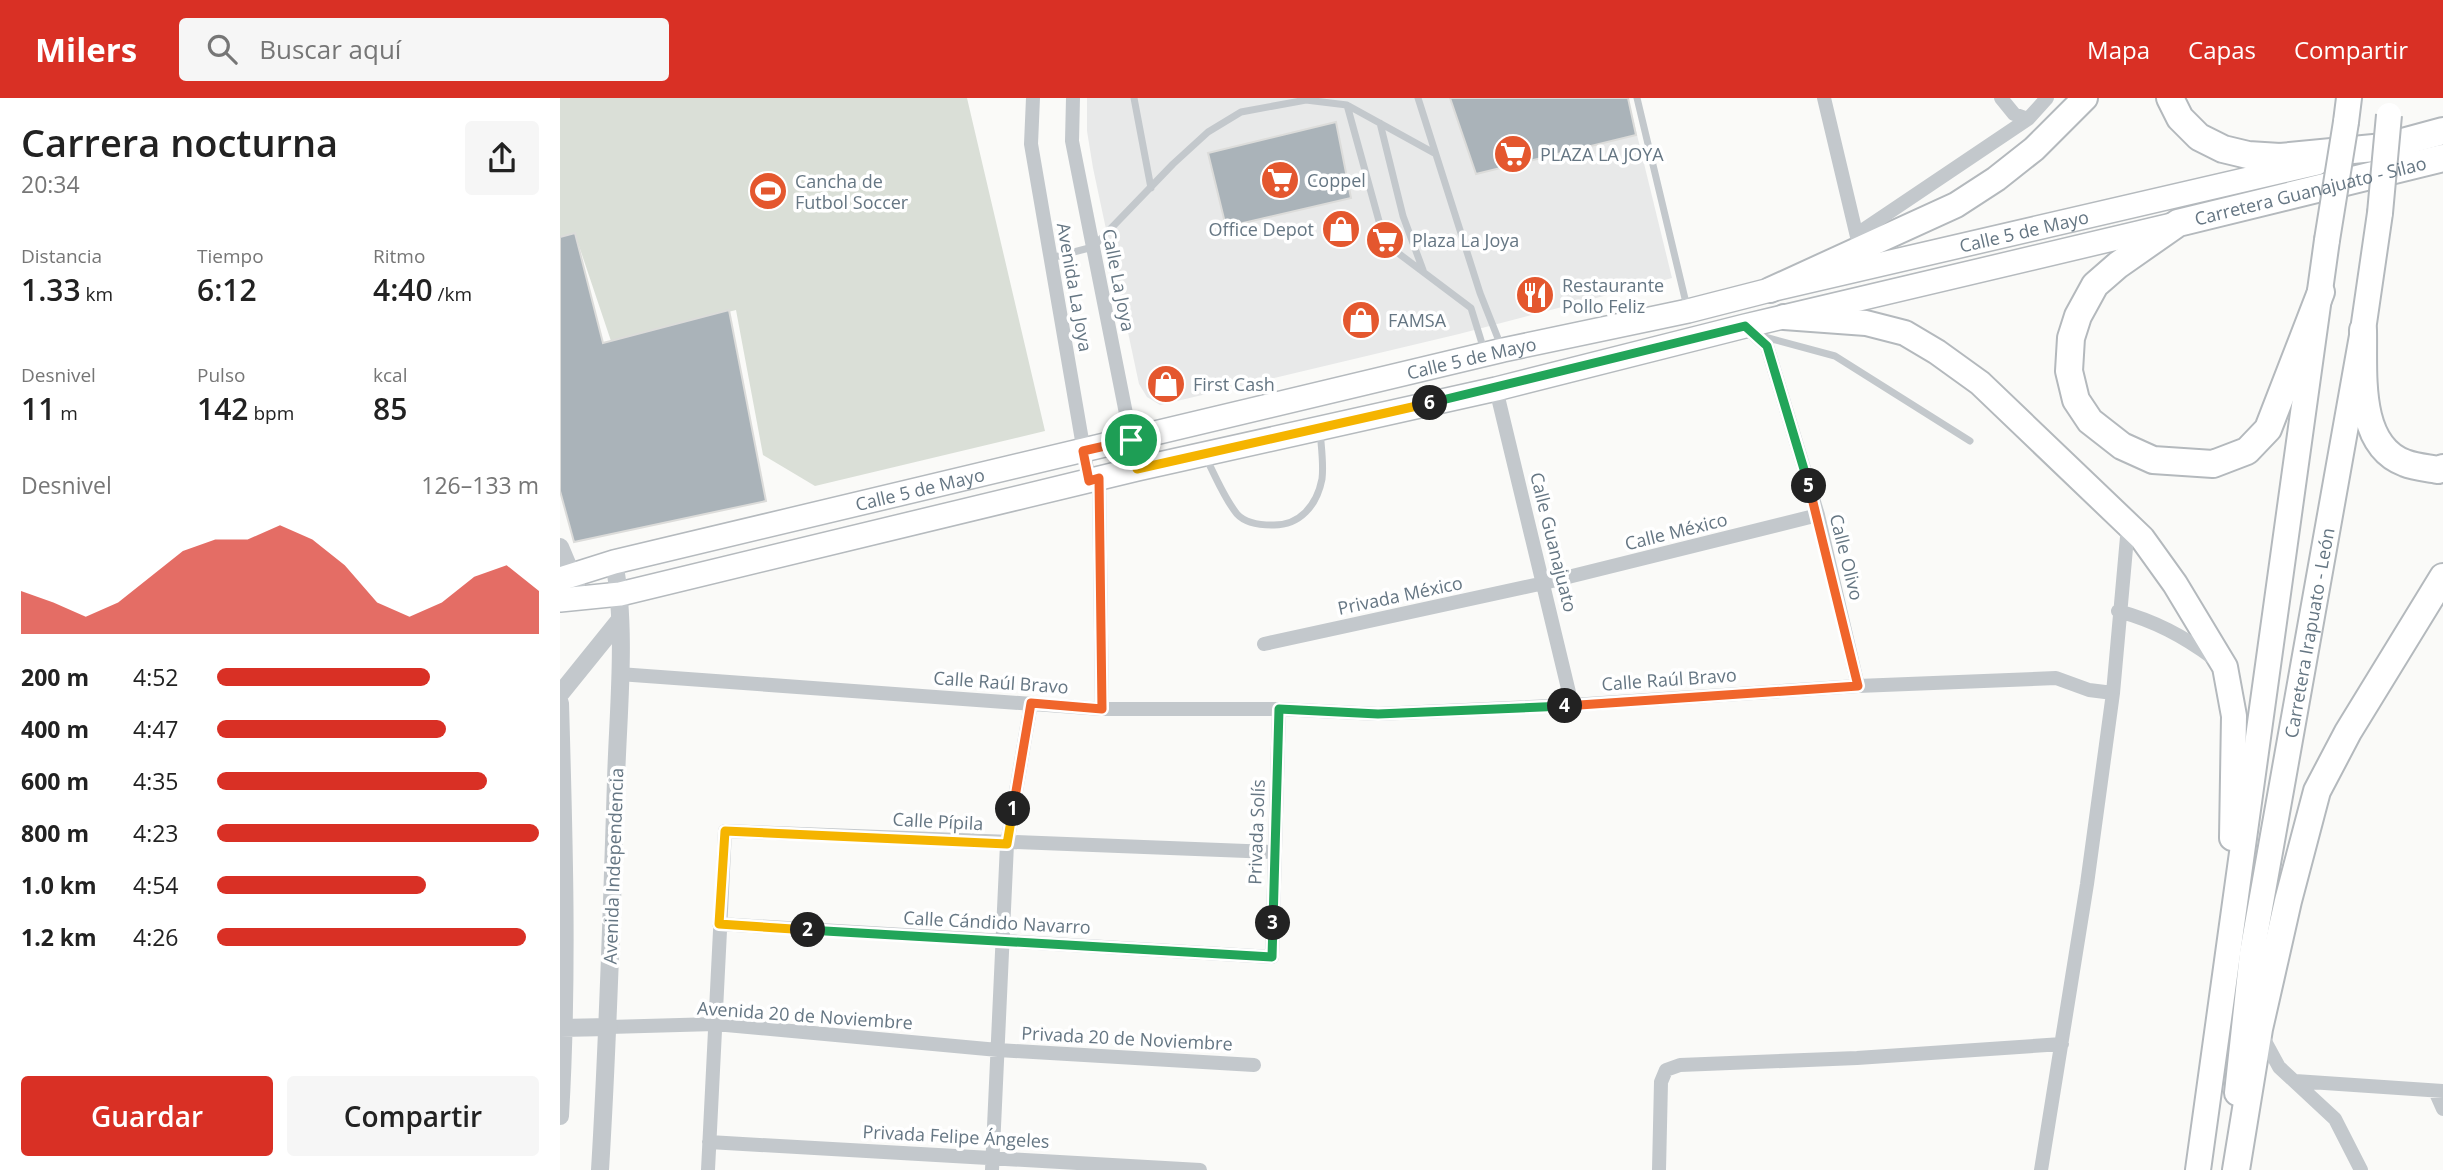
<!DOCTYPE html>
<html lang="es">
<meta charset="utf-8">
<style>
:root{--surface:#fff;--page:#f6f6f6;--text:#222;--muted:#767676;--accent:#d93025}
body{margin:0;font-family:"Open Sans",sans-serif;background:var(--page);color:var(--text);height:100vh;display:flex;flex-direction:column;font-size:26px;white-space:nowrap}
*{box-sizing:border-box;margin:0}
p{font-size:23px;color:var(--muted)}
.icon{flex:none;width:38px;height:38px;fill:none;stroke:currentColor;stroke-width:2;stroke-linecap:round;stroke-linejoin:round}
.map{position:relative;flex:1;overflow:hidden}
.details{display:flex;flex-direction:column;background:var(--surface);width:560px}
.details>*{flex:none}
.pin{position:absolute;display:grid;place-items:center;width:60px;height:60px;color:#fff;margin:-30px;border:4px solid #fff;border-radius:50%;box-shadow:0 2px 7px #0007}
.km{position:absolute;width:35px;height:35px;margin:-18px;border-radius:50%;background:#222;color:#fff;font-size:19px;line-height:35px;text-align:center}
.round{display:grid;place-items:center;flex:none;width:74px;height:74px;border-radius:7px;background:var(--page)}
.headline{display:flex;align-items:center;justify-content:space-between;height:119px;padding:0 21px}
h1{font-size:38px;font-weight:600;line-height:52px}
.figures{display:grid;grid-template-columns:repeat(3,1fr);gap:10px;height:119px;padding:7px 21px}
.figures div{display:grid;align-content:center}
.figures b{font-size:30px;font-weight:600}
.figures small{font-size:19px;font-weight:400}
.figures p{font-size:19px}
.chart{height:196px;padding:14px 21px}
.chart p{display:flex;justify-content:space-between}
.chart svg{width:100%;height:126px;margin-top:7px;fill:var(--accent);opacity:.7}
.button{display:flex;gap:14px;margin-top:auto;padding:14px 21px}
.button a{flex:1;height:80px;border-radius:7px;background:var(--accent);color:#fff;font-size:28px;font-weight:600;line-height:80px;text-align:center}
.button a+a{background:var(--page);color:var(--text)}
ul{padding:0 21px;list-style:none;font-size:23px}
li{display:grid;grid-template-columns:112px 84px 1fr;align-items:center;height:52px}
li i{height:18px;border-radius:9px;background:var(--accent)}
header{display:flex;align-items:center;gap:42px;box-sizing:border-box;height:98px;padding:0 35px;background:var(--accent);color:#fff}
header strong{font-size:33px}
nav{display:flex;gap:38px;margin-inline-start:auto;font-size:24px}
.search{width:490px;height:63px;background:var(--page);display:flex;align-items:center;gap:18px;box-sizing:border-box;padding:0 24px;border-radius:7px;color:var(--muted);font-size:26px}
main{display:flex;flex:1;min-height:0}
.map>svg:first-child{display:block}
.built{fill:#e8e9e9}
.green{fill:#dadfd7}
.building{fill:#aab3b9;stroke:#dcdcda;stroke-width:2}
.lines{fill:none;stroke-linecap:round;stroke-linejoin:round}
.primary-casing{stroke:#b5babe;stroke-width:26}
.trunk-casing{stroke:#b4b9bd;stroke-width:28}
.motorway-casing{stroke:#b4b9bd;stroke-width:30}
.service{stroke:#c3c8cc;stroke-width:7}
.minor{stroke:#c3c8cc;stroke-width:14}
.tertiary{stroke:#c3c8cc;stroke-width:18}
.primary{stroke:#fff;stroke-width:23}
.trunk{stroke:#fff;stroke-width:24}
.motorway{stroke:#fff;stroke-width:26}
.trunk-bridge-casing{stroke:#b4b9bd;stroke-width:28;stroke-linecap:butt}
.trunk-bridge{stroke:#fff;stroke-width:24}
.split-1-casing{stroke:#fff;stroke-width:14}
.split-2-casing{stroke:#fff;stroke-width:14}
.split-3-casing{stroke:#fff;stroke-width:14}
.split-4-casing{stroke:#fff;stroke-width:14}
.split-5-casing{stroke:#fff;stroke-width:14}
.split-6-casing{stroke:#fff;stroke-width:14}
.split-7-casing{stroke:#fff;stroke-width:14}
.split-1{stroke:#f0652b;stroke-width:9}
.split-2{stroke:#f5b400;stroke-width:9}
.split-3{stroke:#22a559;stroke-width:9}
.split-4{stroke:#22a559;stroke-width:9}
.split-5{stroke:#f0652b;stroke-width:9}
.split-6{stroke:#22a559;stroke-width:9}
.split-7{stroke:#f5b400;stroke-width:9}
.labels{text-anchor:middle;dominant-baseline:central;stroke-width:7;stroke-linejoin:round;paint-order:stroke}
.poi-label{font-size:18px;fill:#657683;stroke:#fff;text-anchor:start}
.street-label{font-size:18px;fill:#657683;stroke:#fff}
</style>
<header>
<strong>Milers</strong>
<div class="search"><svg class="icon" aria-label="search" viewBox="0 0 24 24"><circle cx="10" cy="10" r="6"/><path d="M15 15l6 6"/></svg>Buscar aquí</div>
<nav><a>Mapa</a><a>Capas</a><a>Compartir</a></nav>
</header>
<main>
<section class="details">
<div class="headline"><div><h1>Carrera nocturna</h1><p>20:34</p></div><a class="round"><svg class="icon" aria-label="share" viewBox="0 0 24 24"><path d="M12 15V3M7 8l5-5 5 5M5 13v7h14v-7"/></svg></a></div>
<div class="figures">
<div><p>Distancia</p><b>1.33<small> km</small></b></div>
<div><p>Tiempo</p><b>6:12</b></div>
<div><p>Ritmo</p><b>4:40<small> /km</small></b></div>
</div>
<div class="figures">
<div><p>Desnivel</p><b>11<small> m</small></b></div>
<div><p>Pulso</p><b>142<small> bpm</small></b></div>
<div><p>kcal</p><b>85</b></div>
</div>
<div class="chart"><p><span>Desnivel</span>126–133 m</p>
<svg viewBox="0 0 160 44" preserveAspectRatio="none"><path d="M0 44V29L10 33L20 38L30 33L40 24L50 15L60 11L70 11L80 6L90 11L100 20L110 33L120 38L130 33L140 24L150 20L160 29V44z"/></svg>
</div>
<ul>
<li><b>200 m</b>4:52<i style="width:66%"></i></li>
<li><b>400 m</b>4:47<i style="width:71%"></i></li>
<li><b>600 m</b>4:35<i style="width:84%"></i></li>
<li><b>800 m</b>4:23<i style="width:100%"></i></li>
<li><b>1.0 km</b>4:54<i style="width:65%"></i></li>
<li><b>1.2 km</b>4:26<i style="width:96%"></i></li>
</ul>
<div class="button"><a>Guardar</a><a>Compartir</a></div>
</section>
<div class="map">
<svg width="1883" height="1072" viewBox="0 0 1883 1072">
<rect width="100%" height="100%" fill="#fafaf8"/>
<!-- built -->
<path class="built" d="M527,0H1068L1112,180L899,236L600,307L587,299L579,286L533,70L527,33Z"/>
<!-- green -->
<path class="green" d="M0,0H407L485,333L255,388L203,357L176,212L51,243L15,136L0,139Z"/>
<!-- building -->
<path class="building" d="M890,0H1068L1076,37L916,76Z
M776,24L791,100L666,129L648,55Z
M15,135L43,245L169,212L206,403L14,444L0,393V139Z"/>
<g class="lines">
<defs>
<g id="primary">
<path id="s1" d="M0,481L54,464L943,252L1128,213L1210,192L1757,65"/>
<path d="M0,502L60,496L577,371L936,291L1185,228L1612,127"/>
</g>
<g id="trunk">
<path d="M1786,24L1789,0"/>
<path d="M1210,192L1396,107L1436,81L1474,51L1525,0"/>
<path d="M1224,219L1306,225L1345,235L1377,254L1420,285L1582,440L1615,486L1665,569L1674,618L1672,740"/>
<path id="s2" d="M1677,995L1692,855L1803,232L1820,115"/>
<path d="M1638,1072L1767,142"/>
</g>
<g id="motorway">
<path d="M1610,0L1620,20L1639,39L1663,51L1688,57L1720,59L1824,49L1883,33"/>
<path id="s3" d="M1761,194L1708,331L1687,353L1653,366L1593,362L1562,348L1530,323L1516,302L1509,273L1511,240L1518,218L1535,187L1558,167L1618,125L1883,60"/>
<path d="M1803,232C1804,274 1796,347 1845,365C1855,369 1868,370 1878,372L1883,370"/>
<path d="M1676,1072L1699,931L1728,803L1757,693L1788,634L1883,479"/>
</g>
</defs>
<!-- primary casing -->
<use href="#primary" class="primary-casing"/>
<!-- trunk casing -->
<use href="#trunk" class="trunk-casing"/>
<!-- motorway casing -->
<use href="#motorway" class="motorway-casing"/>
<!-- service -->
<path class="service" d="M574,0L591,90
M858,0L920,195L941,248
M1077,0L1127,209
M787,7L822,134L834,152L911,210L924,252
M820,25L843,118L863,172
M491,160L533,149L613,66L648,34L681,14L746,2L787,7L874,55
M1201,238L1275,258L1410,343
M646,360C656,379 664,400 677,416C685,425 701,427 712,427C740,428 757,407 762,381C764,366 761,348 760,332"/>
<!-- minor -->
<path class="minor" d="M473,0L471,46L529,383
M513,0L512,43L577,371
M1264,0L1298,143
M1441,0L1454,16L1468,21
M1297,136L1468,21L1487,0
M1185,228L1207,248L1258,417L1298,588
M936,291L1012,607
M539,380L542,611
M1558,513C1595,523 1623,538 1653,560
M704,546L984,485L1258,417
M59,576L542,611H719L818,616L1012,607L1298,588L1496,580L1529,592L1553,595L1527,786L1481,1072
M1553,595L1568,428
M159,826L712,859L719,611
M49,929L155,926L438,952L694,967
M1700,934L1719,969L1775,1021L1801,1072
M1735,983L1883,993
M1875,993L1883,1011
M149,1044L640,1072
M148,1072L165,733L715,754
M432,1072L447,746L471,605
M1099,1072L1101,984L1106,972L1120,967L1297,960L1502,946"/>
<!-- tertiary -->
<path class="tertiary" d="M0,449L16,487
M0,596L59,523
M0,605C4,743 8,880 0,1018
M0,930L49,929
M40,1072C48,942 52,812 56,682C58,613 67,532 54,464"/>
<!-- primary -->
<use href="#primary" class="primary"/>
<!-- trunk -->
<use href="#trunk" class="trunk"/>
<!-- motorway -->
<use href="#motorway" class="motorway"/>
<defs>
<path id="trunk-bridge" d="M1820,115L1829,17
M1767,142L1786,24"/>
</defs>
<!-- trunk-bridge casing -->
<use href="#trunk-bridge" class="trunk-bridge-casing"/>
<!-- trunk-bridge -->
<use href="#trunk-bridge" class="trunk-bridge"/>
</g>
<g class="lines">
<defs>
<path id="split-1" d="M453,711L471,605L542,611L539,380L529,383L523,353L571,342"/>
<path id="split-2" d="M248,832L159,826L165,733L447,746L453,711"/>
<path id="split-3" d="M248,832L712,859L713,825"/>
<path id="split-4" d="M713,825L719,611L818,616L1005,608"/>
<path id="split-5" d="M1005,608L1298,588L1249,388"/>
<path id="split-6" d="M870,305L1185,228L1207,248L1249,388"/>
<path id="split-7" d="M571,342L577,371L870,305"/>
</defs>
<!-- split-1 casing -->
<use href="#split-1" class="split-1-casing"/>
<!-- split-2 casing -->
<use href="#split-2" class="split-2-casing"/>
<!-- split-3 casing -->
<use href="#split-3" class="split-3-casing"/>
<!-- split-4 casing -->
<use href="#split-4" class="split-4-casing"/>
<!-- split-5 casing -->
<use href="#split-5" class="split-5-casing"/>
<!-- split-6 casing -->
<use href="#split-6" class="split-6-casing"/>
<!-- split-7 casing -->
<use href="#split-7" class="split-7-casing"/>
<!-- split-1 -->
<use href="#split-1" class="split-1"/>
<!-- split-2 -->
<use href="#split-2" class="split-2"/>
<!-- split-3 -->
<use href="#split-3" class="split-3"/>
<!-- split-4 -->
<use href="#split-4" class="split-4"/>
<!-- split-5 -->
<use href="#split-5" class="split-5"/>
<!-- split-6 -->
<use href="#split-6" class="split-6"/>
<!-- split-7 -->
<use href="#split-7" class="split-7"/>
</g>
<!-- icons -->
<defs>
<symbol id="supermarket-disc" viewBox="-11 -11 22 22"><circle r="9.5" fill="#e4572e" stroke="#fff"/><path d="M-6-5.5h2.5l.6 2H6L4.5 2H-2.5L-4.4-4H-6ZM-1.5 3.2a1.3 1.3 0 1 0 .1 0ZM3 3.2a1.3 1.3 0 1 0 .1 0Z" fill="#fff"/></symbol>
<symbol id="stadium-disc" viewBox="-11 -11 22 22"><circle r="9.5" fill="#e4572e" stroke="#fff"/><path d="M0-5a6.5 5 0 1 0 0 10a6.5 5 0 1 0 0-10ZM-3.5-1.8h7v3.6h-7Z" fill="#fff"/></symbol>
<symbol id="shop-disc" viewBox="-11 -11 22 22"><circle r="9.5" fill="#e4572e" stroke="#fff"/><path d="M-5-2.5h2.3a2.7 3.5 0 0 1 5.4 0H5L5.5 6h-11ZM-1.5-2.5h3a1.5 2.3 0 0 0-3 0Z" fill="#fff"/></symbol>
<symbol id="restaurant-disc" viewBox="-11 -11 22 22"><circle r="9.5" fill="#e4572e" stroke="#fff"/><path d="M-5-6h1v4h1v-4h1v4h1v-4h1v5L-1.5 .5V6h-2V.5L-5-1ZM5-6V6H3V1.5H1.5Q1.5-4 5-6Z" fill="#fff"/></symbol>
</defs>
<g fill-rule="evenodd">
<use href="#supermarket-disc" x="931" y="34" width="44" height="44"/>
<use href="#supermarket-disc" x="698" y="60" width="44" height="44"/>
<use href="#stadium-disc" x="186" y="71" width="44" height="44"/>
<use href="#shop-disc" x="759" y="109" width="44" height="44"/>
<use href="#supermarket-disc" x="803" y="120" width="44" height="44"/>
<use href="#restaurant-disc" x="953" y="175" width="44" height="44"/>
<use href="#shop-disc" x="779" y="200" width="44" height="44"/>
<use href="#shop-disc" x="584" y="264" width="44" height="44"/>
</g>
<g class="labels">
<!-- poi labels -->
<g class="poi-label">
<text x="980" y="56">PLAZA LA JOYA</text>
<text x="747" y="82">Coppel</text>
<text x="235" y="83">Cancha de<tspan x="235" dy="21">Futbol Soccer</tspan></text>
<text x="754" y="131" text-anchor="end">Office Depot</text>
<text x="852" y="142">Plaza La Joya</text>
<text x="1002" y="187">Restaurante<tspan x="1002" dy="21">Pollo Feliz</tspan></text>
<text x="828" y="222">FAMSA</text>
<text x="633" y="286">First Cash</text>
</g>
<!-- street labels -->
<g class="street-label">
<text stroke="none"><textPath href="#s3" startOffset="735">Carretera Guanajuato - Silao</textPath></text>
<text stroke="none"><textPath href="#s1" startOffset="1505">Calle 5 de Mayo</textPath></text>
<text transform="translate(559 182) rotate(79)">Calle La Joya</text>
<text transform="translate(515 189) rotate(80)">Avenida La Joya</text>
<text stroke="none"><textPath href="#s1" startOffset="938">Calle 5 de Mayo</textPath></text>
<text stroke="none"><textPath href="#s1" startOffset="371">Calle 5 de Mayo</textPath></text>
<text transform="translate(1116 433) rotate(-14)">Calle México</text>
<text transform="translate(994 444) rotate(76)">Calle Guanajuato</text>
<text transform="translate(1287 459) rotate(76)">Calle Olivo</text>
<text transform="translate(840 497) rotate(-12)">Privada México</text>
<text stroke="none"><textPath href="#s2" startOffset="466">Carretera Irapuato - León</textPath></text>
<text transform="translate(1109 581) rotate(-4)">Calle Raúl Bravo</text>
<text transform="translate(441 584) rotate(4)">Calle Raúl Bravo</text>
<text transform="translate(378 723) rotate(3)">Calle Pípila</text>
<text transform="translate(696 734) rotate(-88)">Privada Solís</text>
<text transform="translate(53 768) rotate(-88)">Avenida Independencia</text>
<text transform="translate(437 824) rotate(3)">Calle Cándido Navarro</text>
<text transform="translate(245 917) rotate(4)">Avenida 20 de Noviembre</text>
<text transform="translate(567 940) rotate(3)">Privada 20 de Noviembre</text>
<text transform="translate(396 1038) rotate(3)">Privada Felipe Ángeles</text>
</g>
</g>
</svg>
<div class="pin" style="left:571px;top:342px;background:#1e9e55"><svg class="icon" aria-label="arrive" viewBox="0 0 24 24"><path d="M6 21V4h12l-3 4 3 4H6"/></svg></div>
<b class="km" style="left:453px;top:711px">1</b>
<b class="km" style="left:248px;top:832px">2</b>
<b class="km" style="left:713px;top:825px">3</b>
<b class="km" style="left:1005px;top:608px">4</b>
<b class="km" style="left:1249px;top:388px">5</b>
<b class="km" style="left:870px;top:305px">6</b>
</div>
</main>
